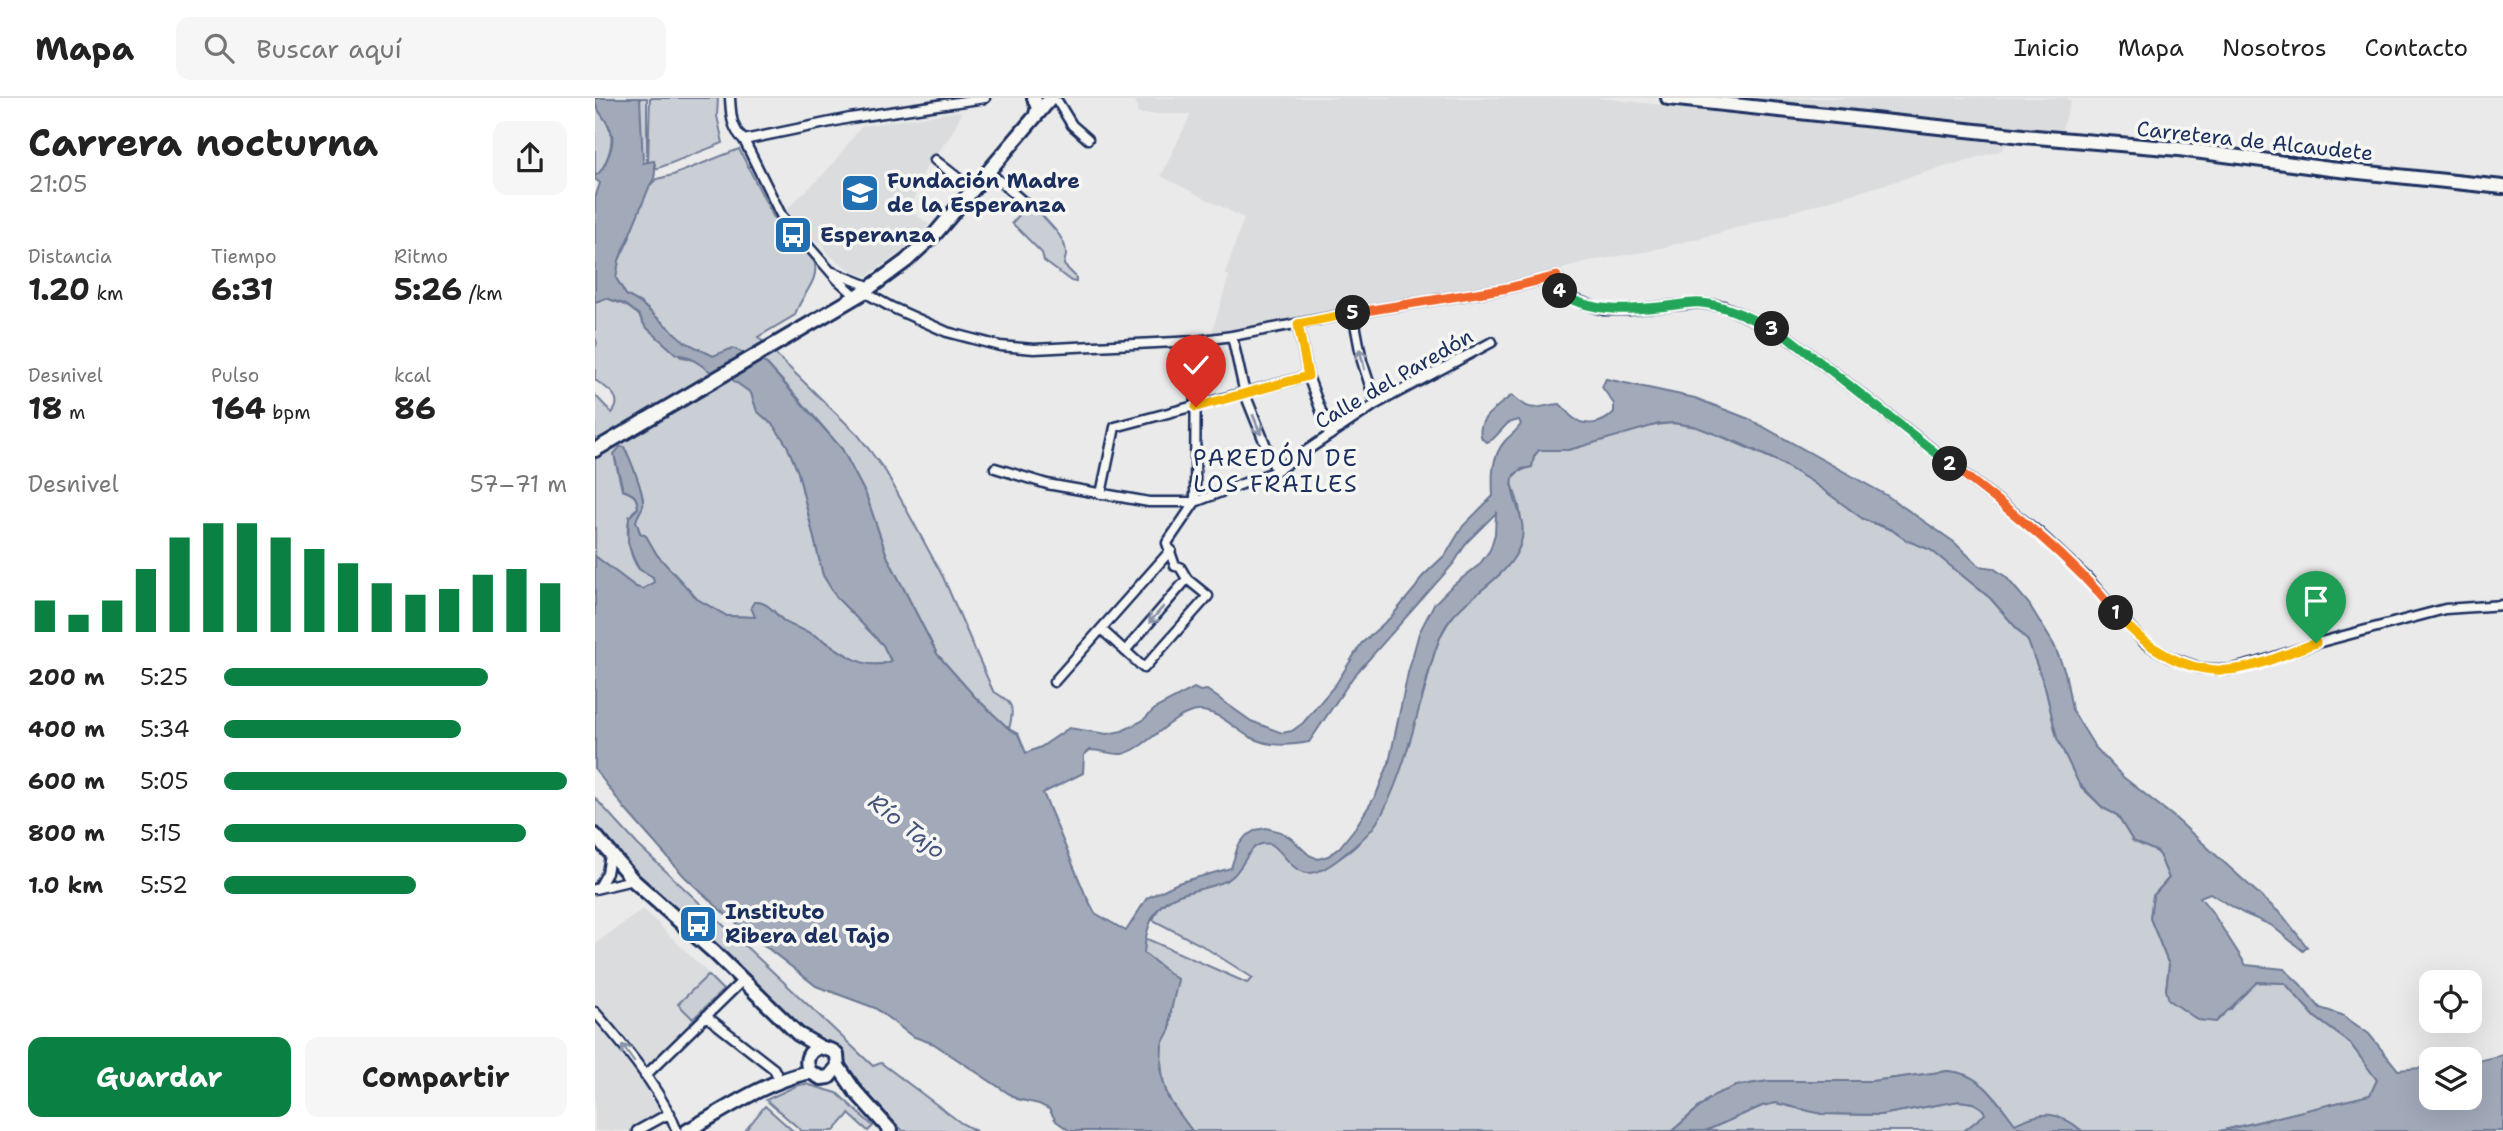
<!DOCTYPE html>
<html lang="es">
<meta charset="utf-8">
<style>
:root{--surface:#fff;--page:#f6f6f6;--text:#222;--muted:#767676;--line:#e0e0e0;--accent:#0b8043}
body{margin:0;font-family:"Shantell Sans",sans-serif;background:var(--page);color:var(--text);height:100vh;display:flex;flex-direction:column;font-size:26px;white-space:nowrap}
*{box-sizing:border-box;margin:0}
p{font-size:23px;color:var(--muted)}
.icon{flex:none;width:38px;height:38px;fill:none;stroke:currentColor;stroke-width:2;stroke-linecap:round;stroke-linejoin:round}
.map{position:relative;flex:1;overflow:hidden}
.side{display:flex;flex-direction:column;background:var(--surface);width:595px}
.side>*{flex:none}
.buttons{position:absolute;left:1824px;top:872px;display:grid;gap:14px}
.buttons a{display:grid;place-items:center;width:63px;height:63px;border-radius:14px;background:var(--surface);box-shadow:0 7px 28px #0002;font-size:35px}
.pin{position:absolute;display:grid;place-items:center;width:60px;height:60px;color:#fff;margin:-72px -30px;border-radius:50% 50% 50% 0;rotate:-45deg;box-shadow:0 0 7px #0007}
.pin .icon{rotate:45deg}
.km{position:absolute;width:35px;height:35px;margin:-18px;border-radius:50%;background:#222;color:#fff;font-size:19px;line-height:35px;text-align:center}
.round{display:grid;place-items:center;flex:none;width:74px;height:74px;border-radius:14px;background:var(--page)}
.headline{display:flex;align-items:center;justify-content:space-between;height:119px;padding:0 28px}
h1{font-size:38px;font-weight:700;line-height:52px}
.metrics{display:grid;grid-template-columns:repeat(3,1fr);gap:10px;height:119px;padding:7px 28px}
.metrics div{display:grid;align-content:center}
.metrics b{font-size:30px;font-weight:700}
.metrics small{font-size:19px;font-weight:400}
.metrics p{font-size:19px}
.chart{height:196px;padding:14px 28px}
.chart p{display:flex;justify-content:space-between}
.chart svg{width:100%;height:126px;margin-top:7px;stroke:var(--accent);stroke-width:6}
.button{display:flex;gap:14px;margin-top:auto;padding:14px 28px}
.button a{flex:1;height:80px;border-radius:14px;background:var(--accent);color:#fff;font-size:28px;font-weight:700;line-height:80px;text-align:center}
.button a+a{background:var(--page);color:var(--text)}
ul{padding:0 28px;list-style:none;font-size:23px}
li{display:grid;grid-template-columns:112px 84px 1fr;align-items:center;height:52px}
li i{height:18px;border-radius:9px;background:var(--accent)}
header{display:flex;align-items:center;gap:42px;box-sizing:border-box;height:98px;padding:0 35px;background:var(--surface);border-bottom:2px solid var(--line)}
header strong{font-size:33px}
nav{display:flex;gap:38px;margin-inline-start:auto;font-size:24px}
.search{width:490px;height:63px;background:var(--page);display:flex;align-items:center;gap:18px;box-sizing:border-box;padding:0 24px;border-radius:14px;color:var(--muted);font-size:26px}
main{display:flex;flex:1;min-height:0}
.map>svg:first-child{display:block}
.built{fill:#dadcde}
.green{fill:#caced5;stroke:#727e9a;stroke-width:2}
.water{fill:#a2aaba;stroke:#6c7995;stroke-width:2;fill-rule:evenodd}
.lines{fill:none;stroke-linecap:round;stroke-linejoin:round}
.street-casing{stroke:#1b2f5e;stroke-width:13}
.secondary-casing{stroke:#1b2f5e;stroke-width:18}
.primary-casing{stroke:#1b2f5e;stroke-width:18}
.street{stroke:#f6f6f2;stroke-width:8}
.secondary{stroke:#f6f6f2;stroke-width:12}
.primary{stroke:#f6f6f2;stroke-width:12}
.oneway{stroke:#8892a8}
.split-1-casing{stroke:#fff;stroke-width:14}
.split-2-casing{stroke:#fff;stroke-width:14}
.split-3-casing{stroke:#fff;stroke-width:14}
.split-4-casing{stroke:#fff;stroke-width:14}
.split-5-casing{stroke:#fff;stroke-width:14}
.split-6-casing{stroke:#fff;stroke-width:14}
.split-1{stroke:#f5b400;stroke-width:9}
.split-2{stroke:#f0652b;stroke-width:9}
.split-3{stroke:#22a559;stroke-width:9}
.split-4{stroke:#22a559;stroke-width:9}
.split-5{stroke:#f0652b;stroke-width:9}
.split-6{stroke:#f5b400;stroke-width:9}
.labels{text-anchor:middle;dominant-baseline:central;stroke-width:7;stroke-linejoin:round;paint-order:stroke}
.street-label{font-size:21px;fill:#1b2f5e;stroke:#f6f6f2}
.poi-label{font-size:21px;font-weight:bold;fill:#1b2f5e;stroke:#f6f6f2;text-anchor:start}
.neighbourhood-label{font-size:23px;letter-spacing:2px;fill:#1b2f5e;stroke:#f6f6f2}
.water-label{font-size:23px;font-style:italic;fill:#44547a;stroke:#f6f6f2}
</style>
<header>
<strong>Mapa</strong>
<div class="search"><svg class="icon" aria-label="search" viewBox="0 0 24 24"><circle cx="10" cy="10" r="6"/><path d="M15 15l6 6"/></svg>Buscar aquí</div>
<nav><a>Inicio</a><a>Mapa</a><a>Nosotros</a><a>Contacto</a></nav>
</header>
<main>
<section class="side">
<div class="headline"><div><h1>Carrera nocturna</h1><p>21:05</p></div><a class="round"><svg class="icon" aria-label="share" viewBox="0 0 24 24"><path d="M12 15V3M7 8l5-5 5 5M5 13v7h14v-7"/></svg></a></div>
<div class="metrics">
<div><p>Distancia</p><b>1.20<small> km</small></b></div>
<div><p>Tiempo</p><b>6:31</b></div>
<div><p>Ritmo</p><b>5:26<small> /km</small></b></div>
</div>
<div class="metrics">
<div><p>Desnivel</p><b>18<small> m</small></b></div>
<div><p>Pulso</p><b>164<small> bpm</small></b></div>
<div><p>kcal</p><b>86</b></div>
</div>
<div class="chart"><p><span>Desnivel</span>57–71 m</p>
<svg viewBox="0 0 160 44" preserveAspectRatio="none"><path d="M5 44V33M15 44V38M25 44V33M35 44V22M45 44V11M55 44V6M65 44V6M75 44V11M85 44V15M95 44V20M105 44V27M115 44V31M125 44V29M135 44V24M145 44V22M155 44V27"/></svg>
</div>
<ul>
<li><b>200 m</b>5:25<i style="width:77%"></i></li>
<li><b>400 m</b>5:34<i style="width:69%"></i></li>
<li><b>600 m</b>5:05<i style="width:100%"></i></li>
<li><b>800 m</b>5:15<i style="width:88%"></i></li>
<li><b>1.0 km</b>5:52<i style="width:56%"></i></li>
</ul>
<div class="button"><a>Guardar</a><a>Compartir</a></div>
</section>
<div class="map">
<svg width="1908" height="1033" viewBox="0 0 1908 1033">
<rect width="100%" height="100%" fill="#e9eae9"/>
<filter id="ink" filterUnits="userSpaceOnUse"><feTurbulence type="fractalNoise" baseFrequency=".0143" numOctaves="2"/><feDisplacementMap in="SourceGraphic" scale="14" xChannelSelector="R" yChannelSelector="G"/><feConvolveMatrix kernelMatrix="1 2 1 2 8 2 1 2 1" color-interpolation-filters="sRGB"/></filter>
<g filter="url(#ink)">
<!-- built -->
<path class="built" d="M540,0H1003L1412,44L1407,52L1120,136L1054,153L988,164L939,181L616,237L634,178L630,176L649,120L566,78L596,16H543Z
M1139,0H1471L1476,3L1465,36Z
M365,13L366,17L355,38L330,72L314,112L334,126L309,152L272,178L260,175L234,157L230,153V148L225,143L223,145L191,112L229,76L267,28Z
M48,811L130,892L50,971L25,937L0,909V846Z
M0,921L22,946L65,1010L64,1016L33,1033H0Z"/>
<!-- green -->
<path class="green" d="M36,0H52V66L55,87L62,81L78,77L144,51L179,120L219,162C226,183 205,198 200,217L163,239L263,337L291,374L348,479L398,593C418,605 420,608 414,631L379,598L342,556L292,458L271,397L247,351L204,301L172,266L118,258L89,244L46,205L31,197L21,180L24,162L35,139Z
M55,0H123L122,18L128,45L61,71L59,64L53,65Z
M0,6C15,28 23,38 10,65C7,71 6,75 0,78Z
M436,104C446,120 471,136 471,156C471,160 469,163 469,167L481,179V184L476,183L449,163L447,155L417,125Z
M11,200L38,210L44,217L50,228L86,259C102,259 109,274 125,272L156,295L162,313L179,328L192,347L203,374L228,477L242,500L288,547L296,563C267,576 245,550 221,538C211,532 200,530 190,524C179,516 174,503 159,504L160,519L132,518L102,501L62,457L51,438L45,435L41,423C42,417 47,412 48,406C50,396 36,365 32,354L20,361L27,392C39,396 42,398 43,410C26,419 33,458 44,471C47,474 55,476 58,479L59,484L48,491L40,489L0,458V297L17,315C30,300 12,290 0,282V250L2,245L0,239V204Z
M1078,325L1107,330L1180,362L1216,383L1275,424L1297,432L1311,442L1336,452L1395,500L1433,543L1450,589L1462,640L1486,689L1508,710L1522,717L1538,743L1563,754L1574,780L1558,798L1555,820L1574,867L1571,892L1636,911L1647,897L1662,884L1690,885L1720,919L1755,945L1782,982L1775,997L1625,1033H1487C1465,1014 1445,1013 1420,1027C1402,1002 1386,975 1353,973L1277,983H1174L1141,988L1112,1002L1077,1033H597L579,1011L569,988L565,956L569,938L575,931L577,901L549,855L550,840L652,885L658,880L606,847L558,822C560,818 562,811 566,808C577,797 599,791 614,787C621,785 628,785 634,781C648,772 651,745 670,745C698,744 692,797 740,763C748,758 760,751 765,743C773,731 778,713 784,700C798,669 814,639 825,607C834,583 836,555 849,532C866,498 908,485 924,450C929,440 926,420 924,408C919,387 906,377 937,369L939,358L944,352L981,350L1052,328Z
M0,700L43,747L278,968L286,965L366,1025L381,1033H308L271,996L255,976L246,959L206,930L20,757L0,729Z
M113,877L128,892L98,921L83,906Z
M211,986L242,995L278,1028L273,1033L254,1016L239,1033H207L171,1002L203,987Z
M1364,1003C1375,1004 1385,1005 1391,1016L1369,1033H1110L1167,1008L1181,1005L1227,1016L1285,1017Z
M170,1008L198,1033H150Z"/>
<!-- water -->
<path class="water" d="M0,0H45L48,65L59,63C61,72 61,80 55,87L24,162L21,180L31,197L45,205L90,244L118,258L138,250L172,266L247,351L271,397L292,458L342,556L379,598L414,631L423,636L431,655L446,649L474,630L512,636L527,633L547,623L561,610L599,590L605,593L612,592L656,623L687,635L697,633L708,625L741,586L766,546L796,519L821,489L827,479L851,456L868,428L898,398C897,379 896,359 910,343C916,337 922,333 926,326L924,322L913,325L898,341L892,344L887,341C879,321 904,308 917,297C939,318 941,307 965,306C970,310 972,315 977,319C990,330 1009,326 1019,314V306L1007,289L1011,281L1100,300L1154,321L1291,397L1359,444L1384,468L1398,470L1411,479L1434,506L1459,547L1470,574L1477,612L1500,649L1528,679L1579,719L1688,818L1712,849L1708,853L1676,827L1648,815L1615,795L1605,799L1617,814L1651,867L1689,871L1705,886L1725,910L1747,917L1774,936L1803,972L1836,969V999H1874V965L1908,957V1033H1625L1775,997L1782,982L1755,945L1720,919L1690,885L1662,884L1621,924L1603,922L1574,902L1571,892L1574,867L1555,820L1558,798L1574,780L1563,754L1538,743L1522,717L1508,710L1483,684L1462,640L1450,589L1433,543L1395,500L1336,452L1311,442L1297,432L1268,421L1216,383L1180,362L1144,345L1099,328L1078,325L1064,326L974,352H944L939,358L937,369L927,371L919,377C911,398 934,419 926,444C915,482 868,497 849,531C839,550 835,571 829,592C819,630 801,701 777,731C768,742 756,751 745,760C737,766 724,776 712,775C696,773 688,753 676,746C652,741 651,771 634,781C615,793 581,791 565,809C554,821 550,839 549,855L583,882L575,917V931L567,946L566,975L573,1000L597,1033H475L461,1023L454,1011L444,1006L422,1001L339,946L317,938L280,910L221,888L133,819L89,778L30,711L0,671V458L41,489L48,491L59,484L58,479L44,471L38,459L33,444L34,419L43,410C42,398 39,396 28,392L19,356L25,349H29C35,360 50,397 48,408C46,413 42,418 41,423L45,435L51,438L62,457L102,501L132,518L160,519L156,509L159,504C174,503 179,516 190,524C200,530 210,532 221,538C244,550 267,576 296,563L288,547L242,500L228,477L203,374L192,347L179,328L162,313L156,295L125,273L116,274L94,259L81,256L50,228L44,217L29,206L11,200L0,204V100L5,85L0,81V78C7,74 10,67 13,59C28,25 0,21 0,0ZM901,415L900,436L895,452L884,467L857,488L839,506L824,535L813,575L794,665L781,697L760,730L744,750L733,758L723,761L714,757L697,741L686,734L671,730L661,732L651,738L643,748L636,770L583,785L552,800L531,833L500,815L490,796L448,695L488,675L489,657L495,652C506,652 517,657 527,656C553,651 581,610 608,613C628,616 638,630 655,639C673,649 694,648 714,644L758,579L859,465L872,444Z
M1353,973C1386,975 1401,1002 1420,1026C1447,1013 1463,1012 1487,1033H1453L1423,1029L1425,1033H1369L1390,1016L1388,1011L1379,1005L1364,1003L1285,1017L1227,1016L1181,1005L1167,1008L1110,1033H1077L1119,997L1141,988L1174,983H1277Z"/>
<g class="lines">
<defs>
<path id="street" d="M135,0C136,16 136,30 149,42L186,117L243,182L261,198
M463,4L477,27L493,41
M149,42L255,20L390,0
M340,62L377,91
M393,73L432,107
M238,174L276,189
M269,194L296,209L352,234L405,248L439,251L601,243L637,238L758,215L913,190L962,178L966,197L1009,212H1034L1103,205L1128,208L1189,236L1443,434L1493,481L1525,519L1550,545L1574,559L1605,570L1634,572L1665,564L1722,545L1850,511L1908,507
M758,215L767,263L781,306
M703,226L713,278L735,337
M637,238L650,296L681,373
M400,370L452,386L554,404H600L681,373L781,306L897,244
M506,396L520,329L713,278
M600,404L601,243
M506,531L549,570L613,498L592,481L585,469L580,468L572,445L600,404
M530,553L592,481
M459,584L576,452
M4,789L12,775L15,757
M0,791L38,782
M0,914C29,947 67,993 82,1033
M111,918L179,971L185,983
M50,978L148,882
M42,1033L75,1015"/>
<path id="secondary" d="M439,0L443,10L441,16
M0,352L269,194L311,163L340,136L456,0
M243,968L260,993L296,1033"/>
<path id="primary" d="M1073,0L1428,38L1584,51L1735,71L1908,89
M0,737L38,782L120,855L203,936L225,949L238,953L242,957L243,968L234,979L226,980L215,974C209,962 213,953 225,949
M92,1033C131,1011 171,983 215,974"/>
</defs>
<!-- street casing -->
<use href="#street" class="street-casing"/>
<!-- secondary casing -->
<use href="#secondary" class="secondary-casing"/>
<!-- primary casing -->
<use href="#primary" class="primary-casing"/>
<!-- street -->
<use href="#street" class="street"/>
<!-- secondary -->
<use href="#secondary" class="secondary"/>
<!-- primary -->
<use href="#primary" class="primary"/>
</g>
<!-- one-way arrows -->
<defs><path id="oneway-shaft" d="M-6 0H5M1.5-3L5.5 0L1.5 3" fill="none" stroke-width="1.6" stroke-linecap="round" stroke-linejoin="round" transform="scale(1.75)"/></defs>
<g class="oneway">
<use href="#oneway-shaft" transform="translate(767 261) rotate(-104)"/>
<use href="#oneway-shaft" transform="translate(662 327) rotate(68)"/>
<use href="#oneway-shaft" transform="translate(561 517) rotate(131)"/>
<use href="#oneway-shaft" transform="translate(33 955) rotate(-125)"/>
</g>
</g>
<g class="lines" filter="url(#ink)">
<defs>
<path id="split-1" d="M1521,515C1548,548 1589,575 1633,572C1663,570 1694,554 1721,545"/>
<path id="split-2" d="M1355,366C1415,412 1473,456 1521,515"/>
<path id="split-3" d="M1177,231L1189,236L1355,366"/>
<path id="split-4" d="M965,193L967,197C1003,216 1034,212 1073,208C1084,207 1095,204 1106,205C1131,207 1155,220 1177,231"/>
<path id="split-5" d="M758,215L913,190L962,178L965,193"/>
<path id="split-6" d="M601,309L713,278L703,226L758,215"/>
</defs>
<!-- split-1 casing -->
<use href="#split-1" class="split-1-casing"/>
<!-- split-2 casing -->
<use href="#split-2" class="split-2-casing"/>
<!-- split-3 casing -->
<use href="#split-3" class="split-3-casing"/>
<!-- split-4 casing -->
<use href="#split-4" class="split-4-casing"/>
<!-- split-5 casing -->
<use href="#split-5" class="split-5-casing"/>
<!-- split-6 casing -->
<use href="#split-6" class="split-6-casing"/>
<!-- split-1 -->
<use href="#split-1" class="split-1"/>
<!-- split-2 -->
<use href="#split-2" class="split-2"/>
<!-- split-3 -->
<use href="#split-3" class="split-3"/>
<!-- split-4 -->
<use href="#split-4" class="split-4"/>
<!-- split-5 -->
<use href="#split-5" class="split-5"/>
<!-- split-6 -->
<use href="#split-6" class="split-6"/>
</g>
<!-- icons -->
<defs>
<symbol id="school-square" viewBox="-11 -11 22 22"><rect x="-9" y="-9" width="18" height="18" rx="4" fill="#1f6fb2" stroke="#f6f6f2"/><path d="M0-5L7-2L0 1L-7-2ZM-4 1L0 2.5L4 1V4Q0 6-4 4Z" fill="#fff"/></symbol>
<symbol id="bus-square" viewBox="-11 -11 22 22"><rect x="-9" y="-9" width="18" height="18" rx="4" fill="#1f6fb2" stroke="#f6f6f2"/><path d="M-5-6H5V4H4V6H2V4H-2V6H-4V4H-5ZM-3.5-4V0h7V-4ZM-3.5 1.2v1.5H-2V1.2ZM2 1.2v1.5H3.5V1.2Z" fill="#fff"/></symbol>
</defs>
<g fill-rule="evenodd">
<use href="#school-square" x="243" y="73" width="44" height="44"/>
<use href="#bus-square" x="176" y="115" width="44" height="44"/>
<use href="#bus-square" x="81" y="804" width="44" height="44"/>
</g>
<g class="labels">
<!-- street labels -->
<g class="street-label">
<text transform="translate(1660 43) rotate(6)">Carretera de Alcaudete</text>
<text transform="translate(799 281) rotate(-30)">Calle del Paredón</text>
</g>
<!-- poi labels -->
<g class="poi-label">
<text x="292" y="83">Fundación Madre<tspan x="292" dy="24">de la Esperanza</tspan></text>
<text x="225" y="137">Esperanza</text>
<text x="130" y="814">Instituto<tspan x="130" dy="24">Ribera del Tajo</tspan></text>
</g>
<!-- neighbourhood labels -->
<g class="neighbourhood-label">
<text x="681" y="360">PAREDÓN DE<tspan x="681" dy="26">LOS FRAILES</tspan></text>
</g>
<!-- water labels -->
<g class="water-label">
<text transform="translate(312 728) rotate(38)">Río Tajo</text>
</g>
</g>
</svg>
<div class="buttons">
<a><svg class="icon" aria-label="locate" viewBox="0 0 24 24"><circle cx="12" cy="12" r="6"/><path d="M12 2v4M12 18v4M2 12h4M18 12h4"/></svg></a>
<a><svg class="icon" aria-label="layers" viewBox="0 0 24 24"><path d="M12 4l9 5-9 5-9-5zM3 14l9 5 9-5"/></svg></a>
</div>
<div class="pin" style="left:1721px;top:545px;background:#1e9e55"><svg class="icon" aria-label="arrive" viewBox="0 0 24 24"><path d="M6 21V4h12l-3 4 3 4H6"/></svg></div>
<div class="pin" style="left:601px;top:309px;background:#d93025"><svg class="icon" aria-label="check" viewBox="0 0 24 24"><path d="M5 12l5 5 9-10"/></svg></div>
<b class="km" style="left:1521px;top:515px">1</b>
<b class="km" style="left:1355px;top:366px">2</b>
<b class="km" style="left:1177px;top:231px">3</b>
<b class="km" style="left:965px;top:193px">4</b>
<b class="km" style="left:758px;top:215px">5</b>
</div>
</main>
